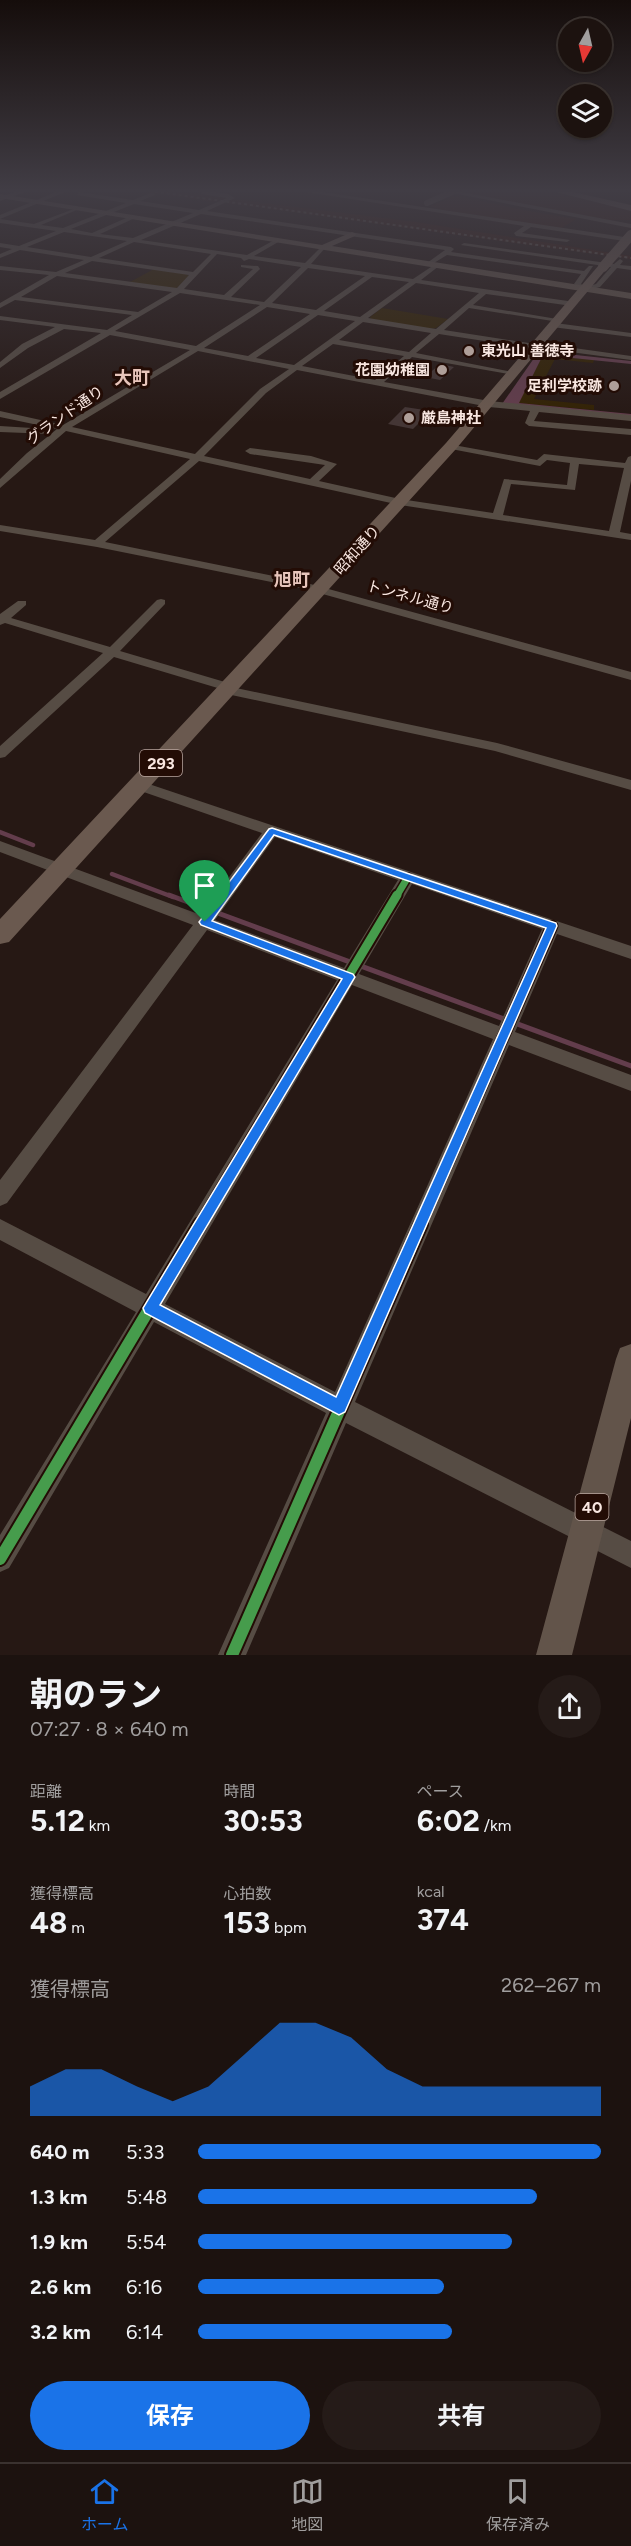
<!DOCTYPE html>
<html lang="ja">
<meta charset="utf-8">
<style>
:root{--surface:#1c120f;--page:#251b18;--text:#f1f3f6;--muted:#a09e9e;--line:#3a322f;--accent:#1a73e8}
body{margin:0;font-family:Figtree,"Noto Sans JP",sans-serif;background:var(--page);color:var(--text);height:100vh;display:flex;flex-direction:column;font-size:22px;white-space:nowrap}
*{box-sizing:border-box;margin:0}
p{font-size:20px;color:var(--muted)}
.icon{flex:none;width:33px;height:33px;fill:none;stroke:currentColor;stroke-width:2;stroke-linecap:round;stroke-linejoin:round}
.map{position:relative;height:1655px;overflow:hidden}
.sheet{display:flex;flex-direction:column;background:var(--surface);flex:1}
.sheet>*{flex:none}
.needle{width:39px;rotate:188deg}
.buttons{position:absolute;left:558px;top:18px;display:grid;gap:12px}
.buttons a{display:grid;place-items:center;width:54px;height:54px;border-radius:50%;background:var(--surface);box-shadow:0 2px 4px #0004,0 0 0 2px var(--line);font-size:30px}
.pin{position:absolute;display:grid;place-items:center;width:51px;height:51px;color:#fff;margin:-62px -26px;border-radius:50% 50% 50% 0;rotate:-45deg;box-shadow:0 0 6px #0007}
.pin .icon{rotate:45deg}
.round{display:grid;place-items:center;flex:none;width:63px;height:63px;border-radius:32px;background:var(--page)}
.headline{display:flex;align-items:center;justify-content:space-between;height:102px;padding:0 30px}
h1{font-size:33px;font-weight:700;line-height:45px}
.figures{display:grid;grid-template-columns:repeat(3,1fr);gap:9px;height:102px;padding:6px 30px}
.figures div{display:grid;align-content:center}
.figures b{font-size:30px;font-weight:700}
.figures small{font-size:16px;font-weight:400}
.figures p{font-size:16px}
.chart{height:168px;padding:12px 30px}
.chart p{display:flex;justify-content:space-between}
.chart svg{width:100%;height:108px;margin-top:6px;fill:var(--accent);opacity:.7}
.primary-button{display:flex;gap:12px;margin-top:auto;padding:12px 30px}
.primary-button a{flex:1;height:69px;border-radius:36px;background:var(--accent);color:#fff;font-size:24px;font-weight:700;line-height:69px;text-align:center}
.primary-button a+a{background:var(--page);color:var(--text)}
ul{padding:0 30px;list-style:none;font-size:20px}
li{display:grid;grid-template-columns:96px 72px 1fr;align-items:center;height:45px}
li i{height:15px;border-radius:8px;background:var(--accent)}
.menu{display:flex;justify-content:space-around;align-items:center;height:84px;border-top:2px solid var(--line);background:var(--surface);font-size:16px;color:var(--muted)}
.menu a{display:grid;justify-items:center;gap:3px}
.menu .selected{color:var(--accent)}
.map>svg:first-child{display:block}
.built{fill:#351810}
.green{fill:#332203}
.water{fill:#633d4c}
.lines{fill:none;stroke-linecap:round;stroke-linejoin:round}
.stream-far1{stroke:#633d4c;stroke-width:4.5}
.stream{stroke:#633d4c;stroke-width:5}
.building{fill:#443635}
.minor{fill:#564c44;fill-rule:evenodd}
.major{fill:#62544a;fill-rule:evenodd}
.highway{fill:#6a594f;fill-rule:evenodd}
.rail{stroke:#5d534c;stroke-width:2;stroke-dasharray:3 3;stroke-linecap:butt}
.minor-bridge{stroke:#564c44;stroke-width:6}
.highway-bridge{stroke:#6a594f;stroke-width:10}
.cycleway-far2-casing{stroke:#230c05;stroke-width:10}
.cycleway-far1-casing{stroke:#230c05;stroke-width:13}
.cycleway-casing{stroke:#230c05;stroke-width:16}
.cycleway-far2{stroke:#469c4c;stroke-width:7}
.cycleway-far1{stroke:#469c4c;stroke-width:9}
.cycleway{stroke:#469c4c;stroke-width:12}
.route{fill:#1a73e8;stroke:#fff;stroke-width:1.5;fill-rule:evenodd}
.poi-dot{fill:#af9f99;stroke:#230c05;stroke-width:2}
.labels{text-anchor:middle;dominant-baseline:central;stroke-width:6;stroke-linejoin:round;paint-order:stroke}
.far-poi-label{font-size:15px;font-weight:bold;fill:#f9e7e1;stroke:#230c05;text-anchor:start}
.far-street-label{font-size:15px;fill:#f9e7e1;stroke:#230c05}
.shield{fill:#230c05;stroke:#b9a59f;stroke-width:1.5}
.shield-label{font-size:16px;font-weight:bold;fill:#f9e7e1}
.far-quarter-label{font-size:18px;font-weight:bold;fill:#e8c5bb;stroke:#230c05}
</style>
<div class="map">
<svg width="631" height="1655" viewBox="0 0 631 1655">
<rect width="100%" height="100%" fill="#261814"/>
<!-- built -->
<path class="built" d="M134,190H161L227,198L213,202Z
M471,190H541L630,210L631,220H607L465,193Z
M456,196L529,211L576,219L562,228L442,210L430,206Z
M233,199L416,222L631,256V259L226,203Z"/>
<!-- green -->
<path class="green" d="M154,269L186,274L189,276L177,288L173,289L130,282Z
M382,308L448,319L436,328L431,329L371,319L370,317Z
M543,355L594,360L593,363L555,359L534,399L594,405V410L518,403Z"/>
<!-- water -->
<path class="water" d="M539,351L631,361V364L543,355L519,403L631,414V416L502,404Z"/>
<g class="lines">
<!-- stream-far1 -->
<path class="stream-far1" d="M0,832L33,845
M112,874L173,897"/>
<!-- stream -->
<path class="stream" d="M169,895L631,1066"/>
</g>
<!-- building -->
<path class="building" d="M440,364L454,367L440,380L425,377Z
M405,407L431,411L413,429L388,424Z"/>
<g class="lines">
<!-- minor -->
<path class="minor" d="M21,190H31L0,201V197Z
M61,190H70L0,219V215Z
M201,190L228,194L235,198L207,211L451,247L454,249L451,252L584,271L589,266H593L581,284L586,287L596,284L611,267L461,245L464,243L614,264L620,259L623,261L620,265L631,266V270L617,268L600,287L585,291L574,284L581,274L447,255L429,266L427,263L445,250L201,214L141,240L247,255L278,238L280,241L254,256L305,263L323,245L326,247L311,264L413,279L437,263L439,266L421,280L575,302L572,306L486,294L473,305L563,320L559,322L469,308L444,330L535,344L538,343L631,356V360L540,348L536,349L439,334L416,353L518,373L514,375L412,357L384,382L489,401L631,415V421L539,412L534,421L631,429V435L529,426L525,423L530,411L489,407L297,370L266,393L204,456L310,479L325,465L250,454L245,451L250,448L311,456L337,464L319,481L400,499L493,513L504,479L567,485L570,463L547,460L540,466L451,449L446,446L448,444L537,460L544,454L625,463L628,457L631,456V481L620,532L631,534V540L400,505L199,461L105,542L303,582L631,672V680L301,588L97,547L0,531V525L95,540L190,459L66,431L0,488V479L27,453L51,434L0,432V426L48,429L51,430L52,433L57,429L0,417V411L63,425L190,350L110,335L0,399V392L101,333L64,329L28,348L0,368V362L22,344L55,327L0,320V316L107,330L132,315L15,300L0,308V303L49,275L0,270V266L56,272L84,260L20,250L0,258V254L12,249L0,247V243L19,246L56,231L0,223V219L34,224L79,207V209L41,225L63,228L126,203L77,195L79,192L133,200L153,192L155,195L140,201L199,210L227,198L201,194ZM134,204L193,213L133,238L100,234L135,218L133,215L92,233L71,229ZM64,232L127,241L91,257L27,247ZM134,242L211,254L193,272L99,258ZM217,254L241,258L244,261L249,259L301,267L264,302L231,297L260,269L258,266L241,265V267L253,269L224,295L184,289ZM92,261L189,275L177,288L65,273ZM308,268L365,276L316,310L272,303ZM57,276L172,292L138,312L21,297ZM372,277L409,282L360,317L324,311ZM416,283L479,293L436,329L368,318ZM180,293L260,305L196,346L115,331ZM267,307L310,314L248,356L204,348ZM318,315L355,321L294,365L256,358ZM363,322L431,333L409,352L339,340ZM333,344L404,356L375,380L302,366ZM198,351L289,369L260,389L195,454L72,427ZM579,464L624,468L609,531L503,515L511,484L575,490Z
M293,190H309L631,238V242L531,227L522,233L570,240L567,242L516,236L514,233L524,226Z
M437,190H451L631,224V228Z
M555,323L631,333V337L552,327L551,325Z
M161,599L165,600V604L120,651L235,685L236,688L497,743L631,780V790L495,751L222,693L221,689L114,657L5,757L0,758V746L103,653L5,623L0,625V614L18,601H26V605L11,618L110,647L157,600Z
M140,781L631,946V959L557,934L515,1032L631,1075V1091L509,1045L355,1402L631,1541V1568L346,1423L246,1655H218L326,1413L154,1322L9,1568L0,1572V1535L136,1312L0,1240V1219L146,1294L337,980L207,930L7,1203L0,1206V1180L193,925L0,852V841L201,915L262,833L135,789L133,786ZM275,837L398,880L344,968L215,920ZM412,884L542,929L499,1026L359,974ZM352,985L493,1039L335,1392L165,1304Z"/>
<!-- major -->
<path class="major" d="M0,194L322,245L352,232L356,234L355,236L332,246L631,293V299L0,198Z
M631,1344V1418L572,1655H536L616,1359L620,1348Z"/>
<!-- highway -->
<path class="highway" d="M548,190H564L631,205V211Z
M599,265L608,267L456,449L9,942L0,944V919L446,443Z"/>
<!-- rail -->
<path class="rail" d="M143,190L631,258"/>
<!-- minor-bridge -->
<path class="minor-bridge" d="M427,203L457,190"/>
<!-- highway-bridge -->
<path class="highway-bridge" d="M603,267L631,235"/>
<defs>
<path id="cycleway-far2" d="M396,897L408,877"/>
<path id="cycleway-far1" d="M199,1226L397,895
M420,1226L552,926"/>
<path id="cycleway" d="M0,1559L200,1224
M232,1655L421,1224"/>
</defs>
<!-- cycleway-far2 casing -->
<use href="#cycleway-far2" class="cycleway-far2-casing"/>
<!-- cycleway-far1 casing -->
<use href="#cycleway-far1" class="cycleway-far1-casing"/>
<!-- cycleway casing -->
<use href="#cycleway" class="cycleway-casing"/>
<!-- cycleway-far2 -->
<use href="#cycleway-far2" class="cycleway-far2"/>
<!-- cycleway-far1 -->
<use href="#cycleway-far1" class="cycleway-far1"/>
<!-- cycleway -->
<use href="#cycleway" class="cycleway"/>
</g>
<!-- sky -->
<linearGradient id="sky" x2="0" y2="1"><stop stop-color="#150d0b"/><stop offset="0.45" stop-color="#413d45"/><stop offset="1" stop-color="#413d45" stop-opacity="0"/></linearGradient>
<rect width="631" height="422" fill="url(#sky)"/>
<!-- route -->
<path class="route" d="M272,828L556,923L557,926L345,1412L339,1415L145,1313L143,1308L342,979L201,925L199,922L269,829ZM274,835L546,928L336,1397L160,1305L355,977L353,974L212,921Z"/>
<!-- markers -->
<g class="poi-dot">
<circle cx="469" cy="351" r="6"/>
<circle cx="442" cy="370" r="6"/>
<circle cx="614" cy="386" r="6"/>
<circle cx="409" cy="418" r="6"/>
</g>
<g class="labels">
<!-- far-poi labels -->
<g class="far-poi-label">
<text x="481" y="351">東光山 善徳寺</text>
<text x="430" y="370" text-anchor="end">花園幼稚園</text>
<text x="602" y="386" text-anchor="end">足利学校跡</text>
<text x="421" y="418">厳島神社</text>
</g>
<!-- far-street labels -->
<g class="far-street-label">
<text transform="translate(65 415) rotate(-35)">グランド通り</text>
<text transform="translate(357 550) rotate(-48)">昭和通り</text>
<text transform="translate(410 597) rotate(15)">トンネル通り</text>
</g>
<!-- shield labels -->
<g class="shield">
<rect x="140" y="750" width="42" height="26" rx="4.5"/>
<rect x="575.5" y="1494" width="33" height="26" rx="4.5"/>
</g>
<g class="shield-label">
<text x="161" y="763">293</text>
<text x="592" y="1507">40</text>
</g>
<!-- far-quarter labels -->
<g class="far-quarter-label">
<text x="132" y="378">大町</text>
<text x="292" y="580">旭町</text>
</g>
</g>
</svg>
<div class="buttons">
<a><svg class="needle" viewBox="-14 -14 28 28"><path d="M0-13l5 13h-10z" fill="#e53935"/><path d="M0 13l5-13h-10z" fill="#a09e9e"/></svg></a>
<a><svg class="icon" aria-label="layers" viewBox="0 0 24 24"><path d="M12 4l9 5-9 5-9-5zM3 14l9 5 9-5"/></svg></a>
</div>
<div class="pin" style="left:205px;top:922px;background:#1e9e55"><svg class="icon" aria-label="arrive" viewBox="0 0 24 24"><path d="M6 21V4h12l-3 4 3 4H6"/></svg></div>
</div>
<section class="sheet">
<div class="headline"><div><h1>朝のラン</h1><p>07:27 · 8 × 640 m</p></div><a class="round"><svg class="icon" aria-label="share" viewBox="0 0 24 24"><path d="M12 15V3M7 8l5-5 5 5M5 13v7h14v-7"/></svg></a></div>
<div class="figures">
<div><p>距離</p><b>5.12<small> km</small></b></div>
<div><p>時間</p><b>30:53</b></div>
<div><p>ペース</p><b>6:02<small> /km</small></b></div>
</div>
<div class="figures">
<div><p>獲得標高</p><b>48<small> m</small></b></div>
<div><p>心拍数</p><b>153<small> bpm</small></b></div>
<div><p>kcal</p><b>374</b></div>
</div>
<div class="chart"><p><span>獲得標高</span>262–267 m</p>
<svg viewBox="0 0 160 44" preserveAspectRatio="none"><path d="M0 44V32L10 25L20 25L30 32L40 38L50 32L60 19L70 6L80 6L90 12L100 25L110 32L120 32L130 32L140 32L150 32L160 32V44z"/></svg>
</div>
<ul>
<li><b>640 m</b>5:33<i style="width:100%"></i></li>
<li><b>1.3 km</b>5:48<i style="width:84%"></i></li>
<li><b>1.9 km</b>5:54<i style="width:78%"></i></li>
<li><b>2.6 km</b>6:16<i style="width:61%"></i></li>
<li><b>3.2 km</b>6:14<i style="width:63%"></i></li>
</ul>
<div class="primary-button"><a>保存</a><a>共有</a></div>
</section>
<nav class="menu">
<a class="selected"><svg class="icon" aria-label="home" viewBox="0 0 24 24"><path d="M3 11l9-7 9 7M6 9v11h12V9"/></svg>ホーム</a>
<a><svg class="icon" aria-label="map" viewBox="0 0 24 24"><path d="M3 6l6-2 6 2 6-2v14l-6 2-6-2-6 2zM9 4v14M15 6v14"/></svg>地図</a>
<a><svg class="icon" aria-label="saved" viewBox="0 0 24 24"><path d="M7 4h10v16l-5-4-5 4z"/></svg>保存済み</a>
</nav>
